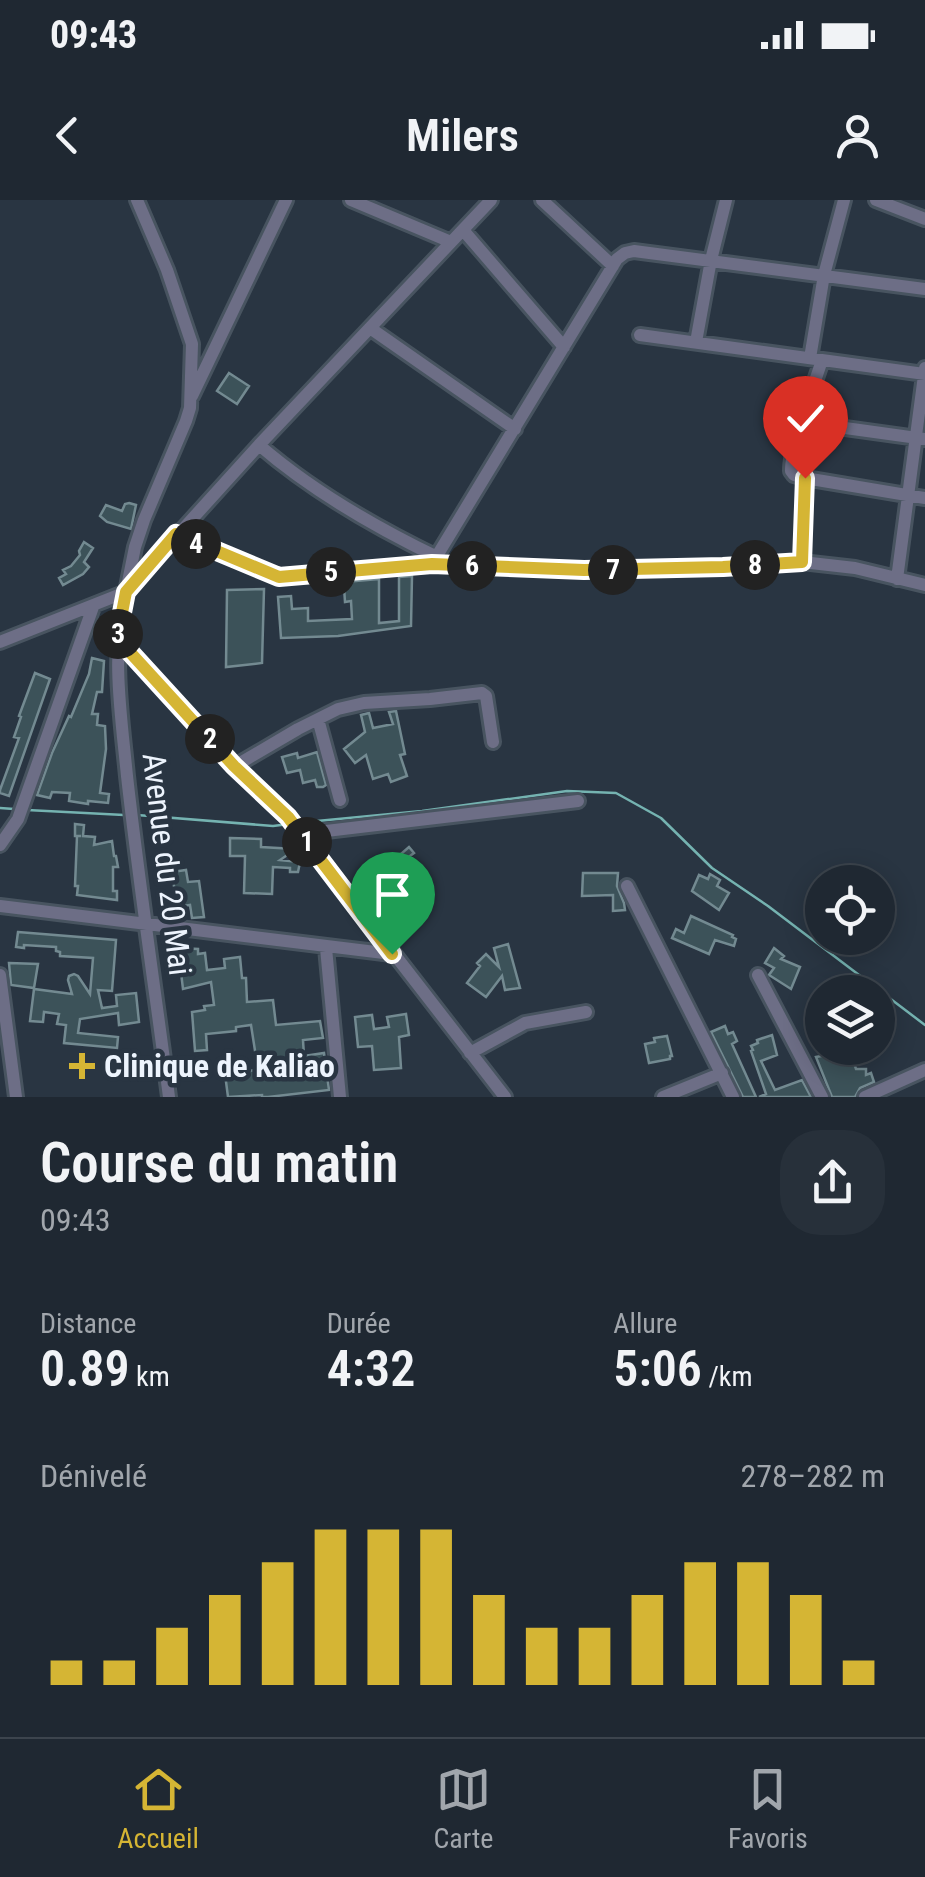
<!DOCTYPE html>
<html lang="fr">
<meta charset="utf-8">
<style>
:root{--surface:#1f2832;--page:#27303a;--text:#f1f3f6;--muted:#a1a6ac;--line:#3c444d;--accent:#d5b534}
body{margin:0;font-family:"Roboto Condensed",sans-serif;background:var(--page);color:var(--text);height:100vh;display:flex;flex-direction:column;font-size:38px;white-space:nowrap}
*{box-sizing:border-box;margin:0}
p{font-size:32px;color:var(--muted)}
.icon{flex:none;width:55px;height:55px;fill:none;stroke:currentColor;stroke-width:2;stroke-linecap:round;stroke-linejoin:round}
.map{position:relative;height:897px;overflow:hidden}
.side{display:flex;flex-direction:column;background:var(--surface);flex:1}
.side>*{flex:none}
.buttons{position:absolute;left:805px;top:665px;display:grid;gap:20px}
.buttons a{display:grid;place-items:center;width:90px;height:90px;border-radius:50%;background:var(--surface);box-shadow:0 5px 25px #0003,0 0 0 2px var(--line);font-size:50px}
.pin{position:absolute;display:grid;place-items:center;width:85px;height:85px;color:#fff;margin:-102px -42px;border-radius:50% 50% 50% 0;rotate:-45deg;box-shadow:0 0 10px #0007}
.pin .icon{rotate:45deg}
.km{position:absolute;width:50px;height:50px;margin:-25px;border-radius:50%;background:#222;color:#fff;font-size:28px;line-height:50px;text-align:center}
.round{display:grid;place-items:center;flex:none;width:105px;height:105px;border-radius:40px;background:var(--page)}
.head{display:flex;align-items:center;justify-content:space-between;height:170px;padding:0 40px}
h1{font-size:55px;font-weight:600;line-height:75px}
.stats{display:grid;grid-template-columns:repeat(3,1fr);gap:15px;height:170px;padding:10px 40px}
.stats div{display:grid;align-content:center}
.stats b{font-size:50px;font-weight:600}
.stats small{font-size:28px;font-weight:400}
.stats p{font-size:28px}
.chart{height:280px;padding:20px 40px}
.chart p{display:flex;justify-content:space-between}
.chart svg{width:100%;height:180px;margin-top:10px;stroke:var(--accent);stroke-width:6}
.status{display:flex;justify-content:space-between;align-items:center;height:70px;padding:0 50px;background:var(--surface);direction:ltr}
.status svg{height:28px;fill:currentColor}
header{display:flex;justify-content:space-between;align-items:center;height:130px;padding:0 40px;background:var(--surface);font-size:45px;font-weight:600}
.dock{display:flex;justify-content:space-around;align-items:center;height:140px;border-top:2px solid var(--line);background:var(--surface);font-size:28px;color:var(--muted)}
.dock a{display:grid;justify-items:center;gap:5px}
.dock .active{color:var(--accent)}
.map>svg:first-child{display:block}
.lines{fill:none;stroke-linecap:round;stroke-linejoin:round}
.stream{stroke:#75b3b1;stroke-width:2.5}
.building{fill:#3c5259;stroke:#738a91;stroke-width:2.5}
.minor-casing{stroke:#485460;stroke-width:18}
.minor{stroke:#6d6e86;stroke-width:12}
.route-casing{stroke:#fff;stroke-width:20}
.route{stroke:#d5b534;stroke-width:12}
.poi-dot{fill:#d5b534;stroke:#293542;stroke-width:4}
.labels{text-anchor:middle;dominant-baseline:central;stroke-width:9;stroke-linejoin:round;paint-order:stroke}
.street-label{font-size:32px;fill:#edf4fd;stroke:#293542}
.poi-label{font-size:32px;font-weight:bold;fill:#edf4fd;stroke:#293542;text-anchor:start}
</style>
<div class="status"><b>09:43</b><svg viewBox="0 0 49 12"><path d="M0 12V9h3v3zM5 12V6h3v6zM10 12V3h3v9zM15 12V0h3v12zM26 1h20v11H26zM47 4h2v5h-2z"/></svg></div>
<header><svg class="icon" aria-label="back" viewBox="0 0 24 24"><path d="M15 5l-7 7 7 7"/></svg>Milers<svg class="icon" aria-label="person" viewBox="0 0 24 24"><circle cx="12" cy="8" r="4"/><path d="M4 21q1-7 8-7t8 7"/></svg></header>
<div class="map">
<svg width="925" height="897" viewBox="0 0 925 897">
<rect width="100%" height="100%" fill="#293542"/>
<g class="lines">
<!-- stream -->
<path class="stream" d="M0,608L14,609
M27,610L124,615
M137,615L273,626L289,624
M296,623L422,611L567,591L616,593L661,618L712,668L768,706L925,825"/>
</g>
<!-- building -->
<path class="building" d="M229,173L249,186L237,204L217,191Z
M129,303L136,305L131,329L107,322L100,316L106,305L122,311L125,304Z
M84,342L93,348L84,362L89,367L83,374L63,385L59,378L66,374L63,370L71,366L80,355L79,351Z
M412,376L411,426L338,436L281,438L278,397L291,396L292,409L308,408V421L352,419L351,401L345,402L344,387L321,386V384L379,379V423L399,421V377Z
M264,389L262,463L226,467L227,390Z
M92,458L104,461L102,492H97L92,514H98L97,525L105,526L106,549L100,593L109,594L108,603L88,601V604L69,601L70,593L52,592L50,598L37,595L52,553L69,516L71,517L89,474Z
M35,473L50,479L9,596L0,593V590L19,538L14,537L21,517L19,516Z
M396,511L405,554L400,555L407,576L391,582L388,574L373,579L366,555L355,563L344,549L365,532L361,515L369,513L373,528L393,524L389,512Z
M317,552L326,585L323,587H317L315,580L303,583L300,570L287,573L282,557L297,553L298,558Z
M75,624L84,625L83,636L95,637L94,645L112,641L114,656H116L118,667H113V691H117V700L77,695L78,686H75L77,636H81H75Z
M230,638L261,639V647L296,649L280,660L300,662L298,672H290V668L273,667L272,694L244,693L245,656H230Z
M409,647L414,653L410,656L413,659L408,663L421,678L405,690L386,667Z
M186,670L188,682L199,681L204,717L192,718L190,705L177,707L172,672Z
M583,673H618L617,686L624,703L625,710L613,711V695L582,696Z
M710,674L720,680L717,686L729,693L719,710L692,691L699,675L708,679Z
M691,716L733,735L732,737L736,739L734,746L715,740L709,754L672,738L676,729L684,733Z
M18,732L116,740L112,791L98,790L102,808L117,806L116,795L136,793L139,822L119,825L118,813L80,819L78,833L118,837L117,848L64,843L66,825L57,824L59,814L44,812L43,822L30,821L34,789L72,794L68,780L69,776L74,774L78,776L90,794L93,758L60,756V752L56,751V747L24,745V748L16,747Z
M508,744L520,788L505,790L502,776L486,797L467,783L480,766L477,763L486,754L499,767L494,748Z
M178,748L198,749V754L205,753L207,770L225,768L224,759L240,757L242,778H246L247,802L273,800L276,825L320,821L323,838L303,840L304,856L324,853L329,890L268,897H262V895L228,897L225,874L255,870L256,857L251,825L236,827V831L206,834L207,850L195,851L192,812L205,810L204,806L214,805L211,782L183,789Z
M774,748L784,756L781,759L800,767L791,789L769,775L774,768L765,763Z
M9,763L38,764L34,788L11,785Z
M406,814L409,835L399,837L401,868L374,870L372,846L358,847L355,817L372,815L374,829L389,827L387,817Z
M725,826L728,834L733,832L737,841L732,844L756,897H743L711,832Z
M772,835L777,855L761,861L775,890L802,880L811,897H759L766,894L751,851L753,850L751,846L758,843L757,840Z
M667,836L672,856H670V859L649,863L645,844L655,842L654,838Z
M843,852L845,862L853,860L856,869H866V875L871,873L874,882L860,888L855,897H832L816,857Z"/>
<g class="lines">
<defs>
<path id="minor" d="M351,0L451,42
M542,0L613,66
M876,0L925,19
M463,30L564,147
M370,128L515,229
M640,135L925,174
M696,142L711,60L726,0
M810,158L824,75L844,0
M822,160C813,189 791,243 791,271L794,275L805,278L925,298
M192,196L286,0
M802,222L925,239
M259,245C311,290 375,327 437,357
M176,335L279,377L432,364L584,370L723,367L802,362L855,368L925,385
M802,362L805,278
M432,364L617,59L625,53L634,51L925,89
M897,379L925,168
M117,438L235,566L288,617L505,897
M0,442L126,392L135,347L144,320L186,221L190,208L192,144L167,70L137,0
M318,519L340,600
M235,566L298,529L338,509L364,503L430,499L482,493L486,496L493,542
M301,634L578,601
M0,645L18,619L93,407
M627,686L733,897
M0,706L392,754
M326,748L340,897
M0,775L16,897
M758,775L822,897
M470,853L525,823L586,812
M169,897C155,790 139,683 127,576C121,514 111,454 126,392L259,245L491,0
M663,897L722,873
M865,897L925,870"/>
</defs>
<!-- minor casing -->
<use href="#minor" class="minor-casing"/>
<!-- minor -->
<use href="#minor" class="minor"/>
</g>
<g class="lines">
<defs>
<path id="route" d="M392,754L288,617L234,566L117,438L126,392L176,334L279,377L432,364L584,370L723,367L802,362L805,278"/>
</defs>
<!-- route casing -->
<use href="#route" class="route-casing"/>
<!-- route -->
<use href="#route" class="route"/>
</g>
<!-- markers -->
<path class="poi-dot" d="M77 851h10v10h10v10h-10v10h-10v-10h-10v-10h10z"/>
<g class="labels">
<!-- street labels -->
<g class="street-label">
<text transform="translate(167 664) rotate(83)">Avenue du 20 Mai</text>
</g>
<!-- poi labels -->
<g class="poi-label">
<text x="104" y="866">Clinique de Kaliao</text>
</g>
</g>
</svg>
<div class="buttons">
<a><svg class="icon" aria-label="locate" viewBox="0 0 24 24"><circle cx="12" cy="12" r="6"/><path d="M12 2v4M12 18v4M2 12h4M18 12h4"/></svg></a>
<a><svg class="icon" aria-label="layers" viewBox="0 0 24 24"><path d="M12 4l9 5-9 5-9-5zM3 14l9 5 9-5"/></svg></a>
</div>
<div class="pin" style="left:392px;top:754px;background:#1e9e55"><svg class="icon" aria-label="arrive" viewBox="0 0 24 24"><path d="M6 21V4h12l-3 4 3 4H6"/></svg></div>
<div class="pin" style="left:805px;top:278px;background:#d93025"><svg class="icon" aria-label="check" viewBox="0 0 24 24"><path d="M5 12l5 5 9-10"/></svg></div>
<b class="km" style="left:307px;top:642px">1</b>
<b class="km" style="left:210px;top:539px">2</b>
<b class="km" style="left:118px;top:434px">3</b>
<b class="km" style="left:196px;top:344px">4</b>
<b class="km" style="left:331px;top:372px">5</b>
<b class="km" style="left:472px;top:366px">6</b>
<b class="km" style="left:613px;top:370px">7</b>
<b class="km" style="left:755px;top:365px">8</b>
</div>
<section class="side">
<div class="head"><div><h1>Course du matin</h1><p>09:43</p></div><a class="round"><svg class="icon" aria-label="share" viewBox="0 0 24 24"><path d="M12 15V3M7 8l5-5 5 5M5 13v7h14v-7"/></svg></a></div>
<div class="stats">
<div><p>Distance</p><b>0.89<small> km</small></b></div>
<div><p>Durée</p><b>4:32</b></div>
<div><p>Allure</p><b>5:06<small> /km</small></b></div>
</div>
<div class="chart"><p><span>Dénivelé</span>278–282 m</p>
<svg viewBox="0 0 160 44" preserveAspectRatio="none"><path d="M5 44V38M15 44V38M25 44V30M35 44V22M45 44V14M55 44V6M65 44V6M75 44V6M85 44V22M95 44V30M105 44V30M115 44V22M125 44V14M135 44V14M145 44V22M155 44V38"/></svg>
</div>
</section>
<nav class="dock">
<a class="active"><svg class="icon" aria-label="home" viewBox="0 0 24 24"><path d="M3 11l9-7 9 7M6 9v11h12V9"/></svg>Accueil</a>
<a><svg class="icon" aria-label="map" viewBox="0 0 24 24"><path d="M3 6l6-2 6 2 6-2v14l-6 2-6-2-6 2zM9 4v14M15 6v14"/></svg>Carte</a>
<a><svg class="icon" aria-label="saved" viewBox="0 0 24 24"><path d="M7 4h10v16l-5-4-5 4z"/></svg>Favoris</a>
</nav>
